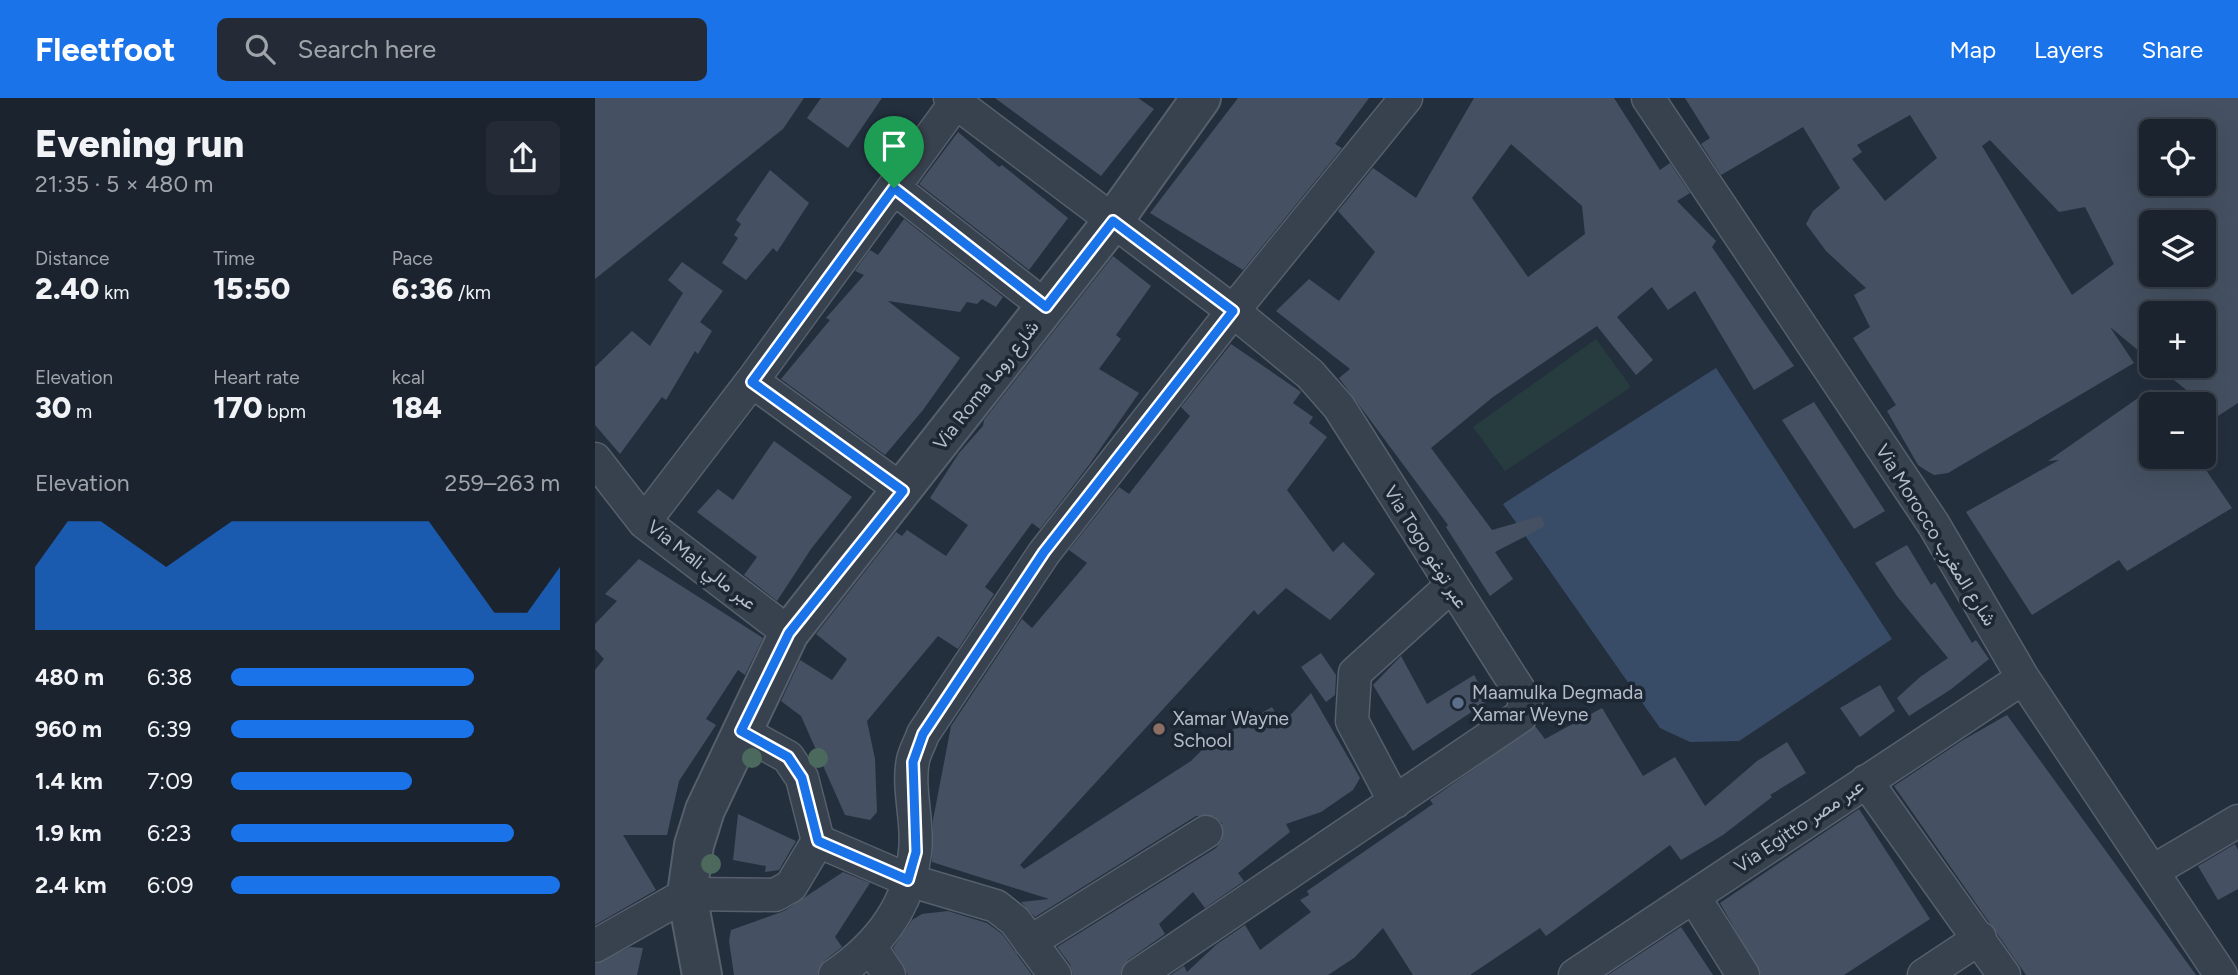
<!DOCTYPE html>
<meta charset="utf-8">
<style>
:root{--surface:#1b232e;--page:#242b36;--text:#f1f3f6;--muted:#a0a4aa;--line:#39404a;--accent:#1a73e8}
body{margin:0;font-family:Figtree,Vazirmatn,sans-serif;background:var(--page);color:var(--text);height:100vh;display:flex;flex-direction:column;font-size:26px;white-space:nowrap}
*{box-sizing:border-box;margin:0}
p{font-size:23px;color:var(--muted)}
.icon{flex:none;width:38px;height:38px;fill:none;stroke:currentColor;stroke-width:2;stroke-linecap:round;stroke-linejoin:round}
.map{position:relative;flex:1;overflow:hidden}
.panel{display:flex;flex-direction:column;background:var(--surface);width:595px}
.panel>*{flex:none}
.buttons{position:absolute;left:1544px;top:21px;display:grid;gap:14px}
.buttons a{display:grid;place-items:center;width:77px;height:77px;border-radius:10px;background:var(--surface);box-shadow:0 7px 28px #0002,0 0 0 2px var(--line);font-size:35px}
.pin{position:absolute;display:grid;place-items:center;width:60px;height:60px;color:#fff;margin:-72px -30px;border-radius:50% 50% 50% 0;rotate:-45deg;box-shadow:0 0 7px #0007}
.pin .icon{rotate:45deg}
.round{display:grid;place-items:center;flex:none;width:74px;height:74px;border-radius:10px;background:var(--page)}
.overview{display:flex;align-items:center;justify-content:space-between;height:119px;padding:0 35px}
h1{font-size:38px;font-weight:800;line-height:52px}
.figures{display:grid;grid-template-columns:repeat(3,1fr);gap:10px;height:119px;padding:7px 35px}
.figures div{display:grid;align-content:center}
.figures b{font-size:30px;font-weight:800}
.figures small{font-size:19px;font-weight:400}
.figures p{font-size:19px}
.chart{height:196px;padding:14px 35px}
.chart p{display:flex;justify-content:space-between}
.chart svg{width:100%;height:126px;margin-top:7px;fill:var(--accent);opacity:.7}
ul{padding:0 35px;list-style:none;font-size:23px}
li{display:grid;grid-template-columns:112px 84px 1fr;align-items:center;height:52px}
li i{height:18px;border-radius:9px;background:var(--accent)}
header{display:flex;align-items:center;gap:42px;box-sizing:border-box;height:98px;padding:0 35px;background:var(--accent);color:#fff}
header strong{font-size:33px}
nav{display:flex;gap:38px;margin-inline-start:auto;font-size:24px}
.search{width:490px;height:63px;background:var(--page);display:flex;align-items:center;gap:18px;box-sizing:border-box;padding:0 24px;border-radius:10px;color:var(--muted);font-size:26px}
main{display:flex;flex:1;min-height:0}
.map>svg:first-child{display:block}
.green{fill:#263c3f}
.water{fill:#394c67}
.building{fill:#455162;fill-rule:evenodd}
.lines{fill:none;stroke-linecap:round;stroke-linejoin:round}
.minor-casing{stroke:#565f6c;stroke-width:35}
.tertiary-casing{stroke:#565f6c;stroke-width:42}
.minor{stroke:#38414e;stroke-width:32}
.tertiary{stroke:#38414e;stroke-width:38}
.tree{fill:#4b6a5d}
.route-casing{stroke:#fff;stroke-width:14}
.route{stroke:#1a73e8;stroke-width:9}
.service-dot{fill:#5c6f8a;stroke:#1d2633;stroke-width:2.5}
.education-dot{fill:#8d6e63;stroke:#1d2633;stroke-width:2.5}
.labels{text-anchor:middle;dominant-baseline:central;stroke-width:7;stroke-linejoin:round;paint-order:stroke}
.street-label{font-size:19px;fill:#b4bcc9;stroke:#1d2633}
.poi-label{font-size:19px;fill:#b4bcc9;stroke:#1d2633;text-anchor:start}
</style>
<header>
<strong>Fleetfoot</strong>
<div class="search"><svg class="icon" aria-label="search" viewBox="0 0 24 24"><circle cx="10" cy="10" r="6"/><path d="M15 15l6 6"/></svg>Search here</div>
<nav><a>Map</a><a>Layers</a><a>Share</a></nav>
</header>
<main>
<section class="panel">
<div class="overview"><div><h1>Evening run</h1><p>21:35 · 5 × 480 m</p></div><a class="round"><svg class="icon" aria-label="share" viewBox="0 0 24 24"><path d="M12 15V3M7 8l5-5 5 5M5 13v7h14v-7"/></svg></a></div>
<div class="figures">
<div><p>Distance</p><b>2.40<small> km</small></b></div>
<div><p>Time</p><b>15:50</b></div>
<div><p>Pace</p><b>6:36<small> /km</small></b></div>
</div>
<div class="figures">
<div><p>Elevation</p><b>30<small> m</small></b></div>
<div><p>Heart rate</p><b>170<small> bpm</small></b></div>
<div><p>kcal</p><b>184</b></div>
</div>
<div class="chart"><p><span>Elevation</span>259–263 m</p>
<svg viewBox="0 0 160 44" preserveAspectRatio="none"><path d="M0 44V22L10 6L20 6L30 14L40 22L50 14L60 6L70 6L80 6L90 6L100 6L110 6L120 6L130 22L140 38L150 38L160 22V44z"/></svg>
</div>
<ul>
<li><b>480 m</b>6:38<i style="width:74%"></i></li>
<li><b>960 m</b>6:39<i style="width:74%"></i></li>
<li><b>1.4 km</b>7:09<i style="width:55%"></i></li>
<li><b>1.9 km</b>6:23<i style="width:86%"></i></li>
<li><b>2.4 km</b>6:09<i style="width:100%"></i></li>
</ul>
</section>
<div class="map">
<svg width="1643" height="877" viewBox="0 0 1643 877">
<rect width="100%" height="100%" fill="#242f3e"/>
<!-- green -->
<path class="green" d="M1001,241L1036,289L910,373L878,329Z"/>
<!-- water -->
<path class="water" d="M1121,270L1297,541L1144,643L1095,644L1065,630L908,406Z"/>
<!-- building -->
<path class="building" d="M0,0H209L188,31L0,181Z
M226,0H287L253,50L212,20Z
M400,0H543L559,11L506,78Z
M643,0H774L740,46L747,50L648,172L555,115Z
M879,0H1019L1065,72L1075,65L1095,95L1082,103L1121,143L1117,149L1199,268L1159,292L1100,193L1073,212L1057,189L1022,219L1058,262L1041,277L1002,228L898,299L836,350L897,432L946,418L950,428L900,454L918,481L895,498L851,429L853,427L744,280L755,271L681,213L714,181L744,203L780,154L743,113L778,70L821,100ZM916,46L987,108L990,136L933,179L877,100Z
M1090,0H1643V305L1623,318L1562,268H1608V215H1556V263L1515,229L1539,265L1353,375L1339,377L1332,373L1323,367L1292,313L1301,307L1258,240L1275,229L1259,197L1271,190L1231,153L1211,126L1218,113L1245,90L1208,29L1126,77L1106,46L1115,40ZM1315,17L1342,60L1290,103L1257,61L1267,54L1262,47ZM1608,20V86H1556V33H1568ZM1395,42L1464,114L1490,109L1519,166L1477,197L1387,48ZM1556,124H1608V177H1556V161L1544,149L1556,140Z
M363,34L404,69L407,67L473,120L434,172L324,86Z
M175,72L214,105L182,154L178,150L151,182L127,165L143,140L139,137L146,126L141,122Z
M309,121L408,199L401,209L387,201L382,206L372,204L365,214L293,203L365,260L328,312L290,357L186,281L235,222L231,220L269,177L260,173L275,152L283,157Z
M518,158L556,188L521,237L526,241L504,271L544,295L494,367L445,431L437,425L390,489L399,496L363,551L343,538L272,623L280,661L282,714L275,722L250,717L206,618L186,603L205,562L237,582L252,561L221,536L301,434L307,438L312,432L351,458L373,427L335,400L364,355L388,328L389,322Z
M87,164L128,193L105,224L117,233L103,256L100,253L71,302L67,299L25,356L0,327V269L37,233L55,248L88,195L73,182Z
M636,246L706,294L698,305L718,319L714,325L732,339L692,392L738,454L748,444L780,476L735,522L691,490L663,517L659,512L425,767L429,771L596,663L613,646L677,609L687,626L716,595L765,680L758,692L726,714L691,726L695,734L643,775L649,783L610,810L598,794L564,826L570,836L533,862L525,877H478L475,866L462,849L621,750L627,742V725L619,718H601L440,819L426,804L454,801L337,764L338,722L356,628L427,521L437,530L492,465L474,452L524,389L534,396L595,318L586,309Z
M1556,291V359H1602L1637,410L1532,473L1524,462L1437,517L1371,414L1464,362L1453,363Z
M1219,304L1290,413L1259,431L1187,322Z
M179,343L257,399L216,451L182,503L149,477L162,459L102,414L123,391L138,402Z
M1312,447L1336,487L1340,484L1377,545L1381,542L1394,561L1355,592L1314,618L1302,600L1325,579L1353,560L1302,498L1280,465Z
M44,461L168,540L150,577L143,572L111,621L121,627L84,683L72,737H28L61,792L0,827V572L9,561L0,551V526L22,503L10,496Z
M726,555L741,577L740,597L731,604L706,569Z
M806,558L832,606L879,577L893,603L818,653L778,587Z
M1285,587L1300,613L1265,639L1245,610Z
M1007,610L1048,678L1080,659L1110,708L1162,663L1192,644L1211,675L1175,697L1177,699L1128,737L1086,762L1075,747L951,838L945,830L875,877H818L788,830L759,860L733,877H576L589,868L592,874L622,846L650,827L665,852L716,814L705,802L714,797L712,793L838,706L835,702L940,628L950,641Z
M1412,617L1601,877H1431L1299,688L1368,642Z
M1264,711L1335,821L1249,877H1166L1125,805Z
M143,716L201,743L184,772L170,774L171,768L138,762Z
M1640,746L1643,752V791L1623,802L1603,768Z
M248,774L275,785L240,839L247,849L229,863L222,877H139L134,843L136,832L189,813Z
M353,813L392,825L407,836L437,877H313L298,850L317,822L327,816Z
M1086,829L1118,877H1013Z
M35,849L48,850L42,877H0V866Z"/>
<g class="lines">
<defs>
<path id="minor" d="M355,0L638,213L715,276L744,309L931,603L926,618L543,877
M1053,0L1339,427L1428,580L1626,877
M299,90L451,209
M157,283L308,393
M0,361L49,424L194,535
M49,424L157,283L364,0
M1271,683L1409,877
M800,704L757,623L760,575L856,488
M223,743L313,782L401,808L420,823L460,877
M1558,773L1643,723
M1099,799L1148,877
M435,844L611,734
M0,848L92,796L180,797L196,788L223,743L207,680L193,659L146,633
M275,848L294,877
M240,877C283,848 314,808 320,754C324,725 312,691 318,662C320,653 325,645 328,636L449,455L638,213L811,0
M980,877L1428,580
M1329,877L1385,840"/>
<path id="tertiary" d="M107,877L92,796L99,747L110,712L194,535L518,123L606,0"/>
</defs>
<!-- minor casing -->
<use href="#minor" class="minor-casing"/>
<!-- tertiary casing -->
<use href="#tertiary" class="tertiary-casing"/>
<!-- minor -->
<use href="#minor" class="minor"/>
<!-- tertiary -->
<use href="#tertiary" class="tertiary"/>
</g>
<!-- trees -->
<g class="tree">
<circle cx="157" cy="660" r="10"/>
<circle cx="223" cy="660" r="10"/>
<circle cx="116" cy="766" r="10"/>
</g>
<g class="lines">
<defs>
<path id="route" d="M299,90L451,209L518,123L638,213L449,454L328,636L318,664L321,754L313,782L223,743L207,680L193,659L146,633L194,535L308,393L157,284Z"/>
</defs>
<!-- route casing -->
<use href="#route" class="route-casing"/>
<!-- route -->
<use href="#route" class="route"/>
</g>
<!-- markers -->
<circle class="service-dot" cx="863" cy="605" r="7"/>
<circle class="education-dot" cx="564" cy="631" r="7"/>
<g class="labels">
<!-- street labels -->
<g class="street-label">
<text transform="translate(391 287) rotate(-52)">Via Roma شارع روما</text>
<text transform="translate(1341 437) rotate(58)">Via Morocco شارع المغرب</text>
<text transform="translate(831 449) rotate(58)">Via Togo عبر توغو</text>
<text transform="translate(107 467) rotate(38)">Via Mali عبر مالي</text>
<text transform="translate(1204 728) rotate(-34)">Via Egitto عبر مصر</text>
</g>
<!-- poi labels -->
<g class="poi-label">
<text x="877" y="594">Maamulka Degmada<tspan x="877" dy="22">Xamar Weyne</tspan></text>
<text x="578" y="620">Xamar Wayne<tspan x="578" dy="22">School</tspan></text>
</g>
</g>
</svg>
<div class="buttons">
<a><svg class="icon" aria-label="locate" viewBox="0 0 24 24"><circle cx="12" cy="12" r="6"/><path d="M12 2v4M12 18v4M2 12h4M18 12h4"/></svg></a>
<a><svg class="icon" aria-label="layers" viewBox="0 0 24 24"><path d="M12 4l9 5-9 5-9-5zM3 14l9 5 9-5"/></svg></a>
<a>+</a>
<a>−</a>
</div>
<div class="pin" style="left:299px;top:90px;background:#1e9e55"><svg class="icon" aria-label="arrive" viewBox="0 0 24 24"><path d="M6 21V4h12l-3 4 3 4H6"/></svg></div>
</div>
</main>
